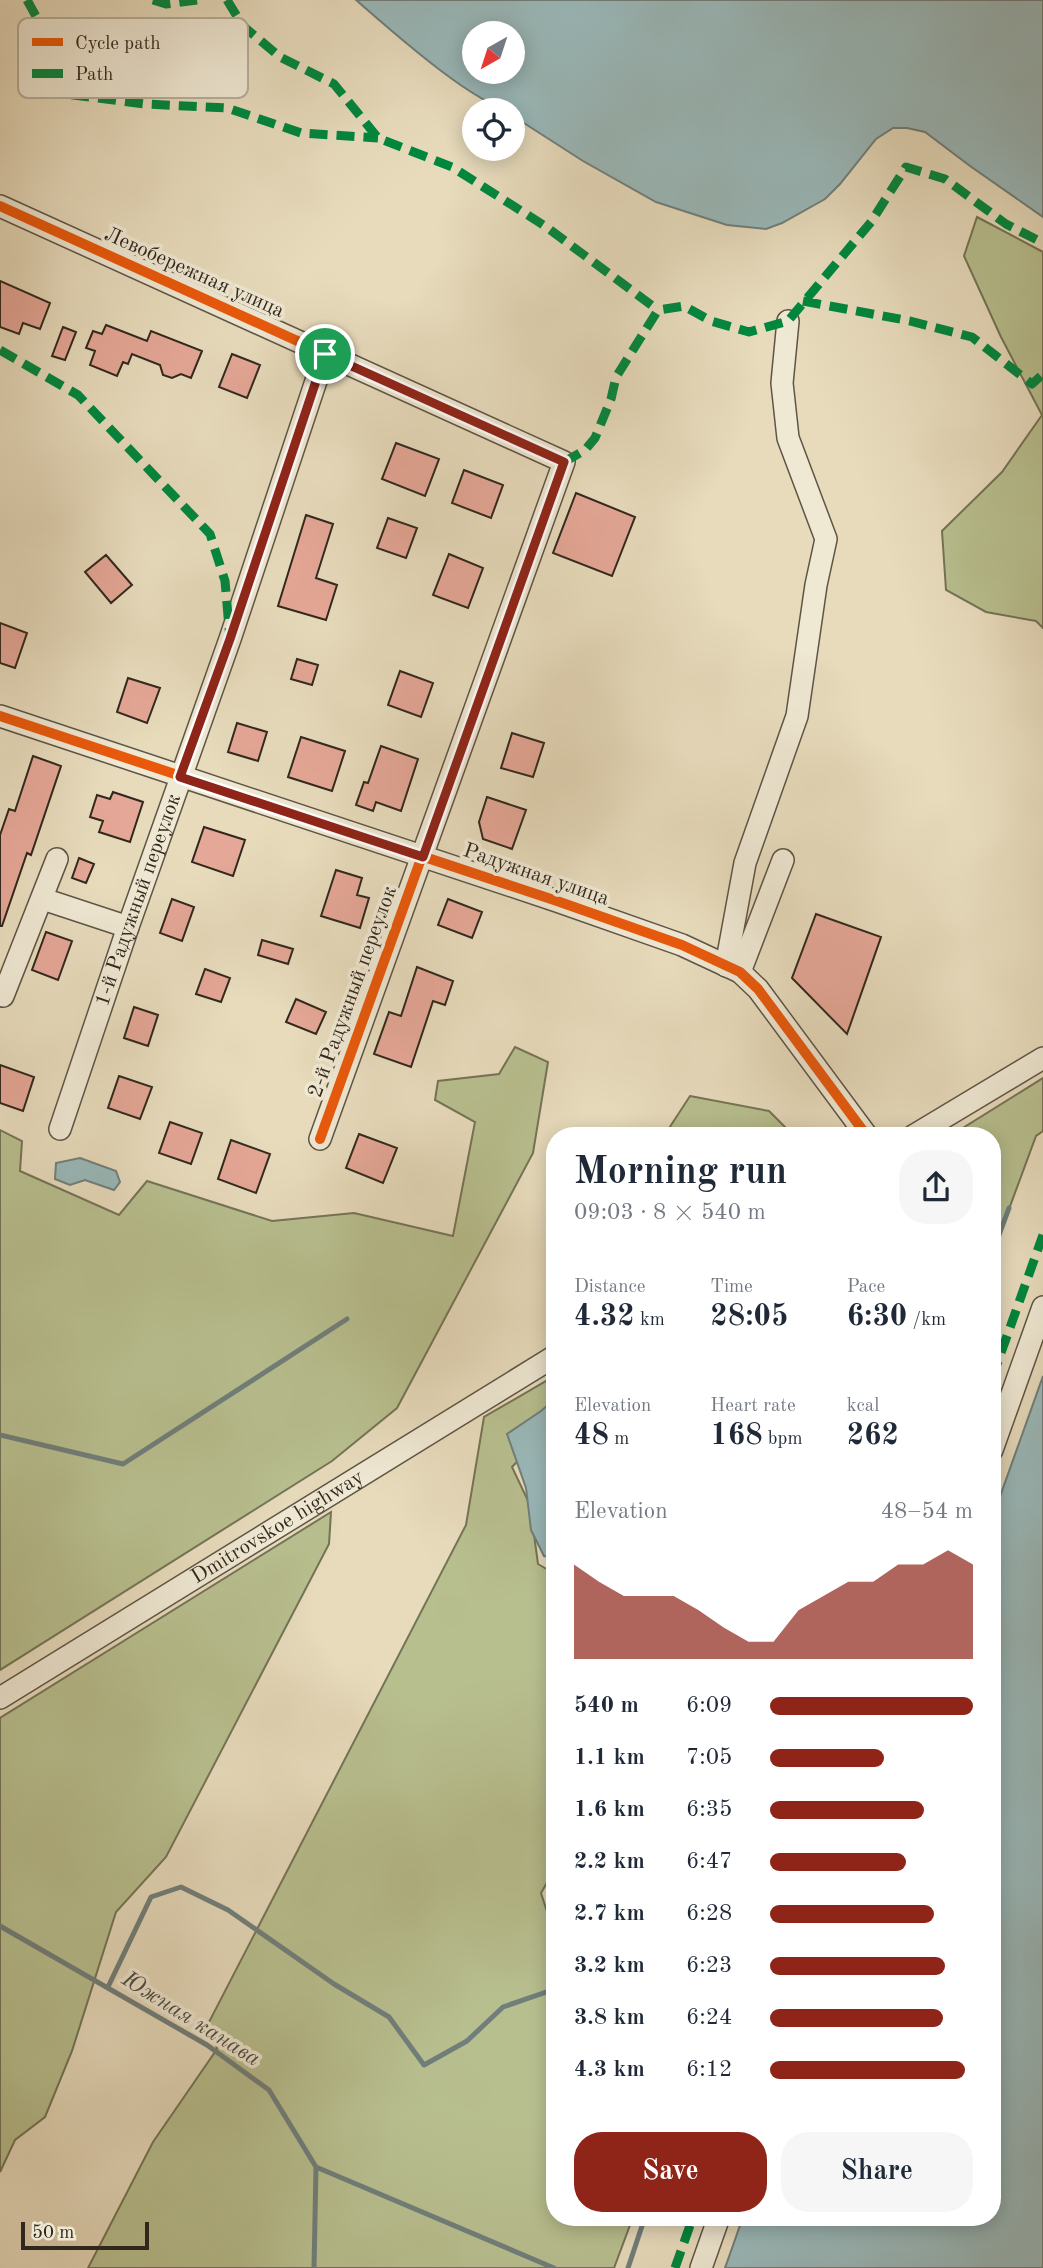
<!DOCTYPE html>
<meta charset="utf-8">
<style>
:root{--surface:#fff;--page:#f6f6f7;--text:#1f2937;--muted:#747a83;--accent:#8f2418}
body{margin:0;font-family:"Old Standard TT",serif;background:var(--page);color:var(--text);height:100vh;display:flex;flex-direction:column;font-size:26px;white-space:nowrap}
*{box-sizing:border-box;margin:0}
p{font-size:23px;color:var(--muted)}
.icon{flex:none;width:38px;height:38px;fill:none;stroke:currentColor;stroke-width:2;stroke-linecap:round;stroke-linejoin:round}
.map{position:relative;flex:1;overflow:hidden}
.details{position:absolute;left:546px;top:1127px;width:455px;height:1099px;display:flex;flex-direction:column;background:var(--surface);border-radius:28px;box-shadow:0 4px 18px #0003}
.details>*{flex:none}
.needle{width:46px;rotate:219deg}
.fabs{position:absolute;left:462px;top:21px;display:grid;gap:14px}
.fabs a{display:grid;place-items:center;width:63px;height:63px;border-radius:50%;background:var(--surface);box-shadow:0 4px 18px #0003;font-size:35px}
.scale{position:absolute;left:21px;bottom:18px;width:128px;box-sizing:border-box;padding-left:7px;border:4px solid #31281d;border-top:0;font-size:19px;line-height:24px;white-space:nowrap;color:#31281d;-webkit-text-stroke:5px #efe8d3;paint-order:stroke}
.pin{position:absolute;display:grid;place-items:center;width:60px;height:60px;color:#fff;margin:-30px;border:4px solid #fff;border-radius:50%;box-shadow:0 2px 7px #0007}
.round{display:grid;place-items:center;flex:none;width:74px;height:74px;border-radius:28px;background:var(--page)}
.overview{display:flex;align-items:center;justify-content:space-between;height:119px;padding:0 28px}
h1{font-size:38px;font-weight:700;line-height:52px}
.stats{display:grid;grid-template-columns:repeat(3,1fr);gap:10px;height:119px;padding:7px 28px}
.stats div{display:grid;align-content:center}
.stats b{font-size:30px;font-weight:700}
.stats small{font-size:19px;font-weight:400}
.stats p{font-size:19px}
.chart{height:196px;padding:14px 28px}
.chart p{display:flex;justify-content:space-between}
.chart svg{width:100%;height:126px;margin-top:7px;fill:var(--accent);opacity:.7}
.action{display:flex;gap:14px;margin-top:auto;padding:14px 28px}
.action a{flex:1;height:80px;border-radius:28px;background:var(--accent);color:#fff;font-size:28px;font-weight:700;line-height:80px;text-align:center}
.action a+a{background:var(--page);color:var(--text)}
ul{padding:0 28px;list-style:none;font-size:23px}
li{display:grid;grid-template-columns:112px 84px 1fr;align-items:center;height:52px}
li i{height:18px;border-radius:9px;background:var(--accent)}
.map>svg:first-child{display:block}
.green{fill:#b8bf8f;stroke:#747456;stroke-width:2}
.water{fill:#9ab9ba;stroke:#707f7b;stroke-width:2;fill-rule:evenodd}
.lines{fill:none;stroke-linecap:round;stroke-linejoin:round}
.stream{stroke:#707f7b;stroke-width:5}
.building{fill:#e5a797;stroke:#31281d;stroke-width:2}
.minor-casing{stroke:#5e5545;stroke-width:24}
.path{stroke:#31281d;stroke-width:2.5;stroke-dasharray:5 3.5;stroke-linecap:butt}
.minor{stroke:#efe8d3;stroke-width:21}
.quiet{stroke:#00873e;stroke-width:9;stroke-dasharray:18 9;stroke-linecap:butt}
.cycleway-casing{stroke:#efe8d3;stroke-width:15}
.cycleway{stroke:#e8590c;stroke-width:10}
.route-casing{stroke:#fff;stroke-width:14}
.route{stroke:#8f2418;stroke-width:9}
.labels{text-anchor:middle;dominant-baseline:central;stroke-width:7;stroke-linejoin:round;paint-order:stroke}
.street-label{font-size:21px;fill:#31281d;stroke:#efe8d3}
.water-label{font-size:23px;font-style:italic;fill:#4b4c44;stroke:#efe8d3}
.key{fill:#efe8d3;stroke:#b6ae9c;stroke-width:2}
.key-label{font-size:19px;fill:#31281d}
</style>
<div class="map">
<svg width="1043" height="2268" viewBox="0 0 1043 2268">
<rect width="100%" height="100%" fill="#e7dbbc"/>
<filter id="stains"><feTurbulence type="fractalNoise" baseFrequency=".00286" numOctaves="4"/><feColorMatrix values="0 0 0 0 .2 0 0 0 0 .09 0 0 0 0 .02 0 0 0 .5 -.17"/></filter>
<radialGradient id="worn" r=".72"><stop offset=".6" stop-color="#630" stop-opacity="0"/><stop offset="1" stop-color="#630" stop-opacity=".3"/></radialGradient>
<!-- green -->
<path class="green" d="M977,217L1043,252V628L1036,621L986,612L946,590L942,531L1002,472L1042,415L1001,337L964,256Z
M515,1047L548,1062L533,1153L397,1408L332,1461L0,1670V1130L22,1141L20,1171L119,1215L147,1181L272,1221L354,1213L453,1236L475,1122L435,1100L438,1081L499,1074Z
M1043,1078V1131L1036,1136L992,1255V1136H950Z
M690,1096L769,1111L794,1136H664Z
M553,1377L555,1378V1422L512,1467L530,1505L538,1564L555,1574V1869L541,1893L555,1936V2217H633L614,2268H88L153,2142L217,2049L209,2022L466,1525L484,1417Z
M331,1512L329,1544L166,1857L116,1912L72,2051L45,2117L15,2140L0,2172V1718Z"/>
<!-- water -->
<path class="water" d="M356,0H1043V217L970,166L925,132L907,128H893L876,139L840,184L825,199L782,223L766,229L727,225L656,202L583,161L513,116V110C479,110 385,25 356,0ZM513,33V72H474V33Z
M80,1158L116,1171L120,1182L114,1190L85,1180L70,1185L55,1179L56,1163Z
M1043,1376V2268H725L743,2217H992V1519Z
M555,1399V1558L544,1556L531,1530L526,1488L507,1434L541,1411Z"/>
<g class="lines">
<!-- stream -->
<path class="stream" d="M992,1254L1009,1208
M0,1435L123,1464L347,1319
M0,1926L207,2045L269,2090L316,2167L314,2268
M108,1987L151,1897L181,1887L228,1910L334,1984L389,2017L424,2065L467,2041L503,2007L555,1989
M316,2167L554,2268
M628,2268L645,2217"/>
</g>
<!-- building -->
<path class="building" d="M0,281L50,303L40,329L23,323L19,334L0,327Z
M106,325L147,341L151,331L202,351L191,378L181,374L172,378L163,375L160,365L132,354L128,364L123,362L117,376L90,365L95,351L86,348L93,331L102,334Z
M63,327L76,332L65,360L52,356Z
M232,354L260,365L247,398L219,387Z
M396,443L439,459L425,496L382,479Z
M464,470L503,485L491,518L452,503Z
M576,493L635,517L612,576L553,553Z
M306,515L333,524L316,578L337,585L326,620L278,606Z
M388,518L417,528L406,558L377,548Z
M449,554L483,568L468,608L433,595Z
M106,555L132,585L111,603L85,572Z
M0,623L27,633L15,668L0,663Z
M297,659L318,665L312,685L291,679Z
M400,671L433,683L421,717L388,705Z
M128,678L160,688L147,723L117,712Z
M237,723L267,732L258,761L228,752Z
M512,733L544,743L533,777L501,768Z
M301,737L345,751L332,791L288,777Z
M381,746L418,759L401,811L376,802L373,811L356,805L364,782L368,783Z
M33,756L61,766L31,855L27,853L2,926H0V835L9,809L15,811Z
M113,792L143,802L130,842L99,832L103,821L90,817L97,795L110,799Z
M487,797L526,810L512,849L483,839L479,822Z
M204,827L245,840L233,876L192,862Z
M79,858L94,864L86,883L72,878Z
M336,870L362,878L357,895L369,898L360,928L321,916Z
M172,899L194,907L182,941L160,933Z
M448,899L482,912L472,938L438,925Z
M816,914L881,937L847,1034L792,978Z
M46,932L72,941L58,980L32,970Z
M262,940L293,949L288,964L258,955Z
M417,967L453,981L445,1005L433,1001L411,1067L374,1054L389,1012L401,1016Z
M205,969L230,978L221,1002L196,994Z
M296,999L326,1012L316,1034L286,1022Z
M134,1007L158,1015L148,1046L124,1038Z
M0,1065L34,1077L23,1111L0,1103Z
M119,1076L152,1087L140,1119L108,1108Z
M170,1122L202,1133L191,1164L159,1153Z
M359,1134L397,1148L383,1183L346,1168Z
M231,1140L270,1154L256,1193L218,1179Z"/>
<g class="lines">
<defs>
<g id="minor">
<path d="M0,206L564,462L320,1139"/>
<path d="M0,716L557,901L682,945L740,972L758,989L867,1136"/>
<path d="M43,899L128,927"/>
<path d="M726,966L745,863L797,716L816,585L826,539L788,438L782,383L788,321"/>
<path d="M740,972L783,860"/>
<path d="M3,996L57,859"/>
<path id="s1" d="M60,1129L128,927L230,639L325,354"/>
<path d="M913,1136L1043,1058"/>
<path d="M992,1450L1043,1307"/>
<path id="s2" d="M0,1698L555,1356"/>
<path d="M701,2268L719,2217"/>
</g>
</defs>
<!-- minor casing -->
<use href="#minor" class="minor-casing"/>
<!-- path -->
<path class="path" d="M885,1136L897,1128"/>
<!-- minor -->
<use href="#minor" class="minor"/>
<!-- quiet -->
<path class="quiet" d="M27,0L37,18L65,94L145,104L227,108L301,133L378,138
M153,0L166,4L197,0
M227,0L243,26L280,57L334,84L378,138L452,167L545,226L658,310
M803,301L910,321L972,337L1032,384L1043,374
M0,350L78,395L210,534L225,581L230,639
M564,462L585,450L595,438L611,399L616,377L658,310L684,306L711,321L749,332L788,321L871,222L906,167L945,179L1006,224L1043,243
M992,1378L1043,1235
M675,2268L693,2217"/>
<defs>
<path id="cycleway" d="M0,206L564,462L320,1139
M0,716L557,901L682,945L740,972L758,989L867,1136"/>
</defs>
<!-- cycleway casing -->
<use href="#cycleway" class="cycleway-casing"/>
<!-- cycleway -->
<use href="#cycleway" class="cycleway"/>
</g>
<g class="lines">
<defs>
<path id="route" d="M325,354L564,462L423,857L180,777L230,639Z"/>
</defs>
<!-- route casing -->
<use href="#route" class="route-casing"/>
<!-- route -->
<use href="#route" class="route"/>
</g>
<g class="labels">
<!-- street labels -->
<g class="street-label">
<text transform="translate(194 273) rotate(24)">Левобережная улица</text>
<text transform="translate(536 875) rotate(19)">Радужная улица</text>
<text stroke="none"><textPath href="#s1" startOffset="242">1-й Радужный переулок</textPath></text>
<text transform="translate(353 992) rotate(-70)">2-й Радужный переулок</text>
<text stroke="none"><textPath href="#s2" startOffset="326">Dmitrovskoe highway</textPath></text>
</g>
<!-- water labels -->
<g class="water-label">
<text transform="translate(191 2019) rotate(32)">Южная канава</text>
</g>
</g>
<!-- legend -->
<rect x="18" y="18" width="230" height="80" rx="10" class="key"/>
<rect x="32" y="38" width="31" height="8" fill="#e8590c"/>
<rect x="32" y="69" width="31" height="9" fill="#00873e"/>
<g class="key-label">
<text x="75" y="49">Cycle path</text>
<text x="75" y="80">Path</text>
</g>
<rect width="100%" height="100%" filter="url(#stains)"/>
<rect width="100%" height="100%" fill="url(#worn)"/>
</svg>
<div class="fabs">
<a><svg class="needle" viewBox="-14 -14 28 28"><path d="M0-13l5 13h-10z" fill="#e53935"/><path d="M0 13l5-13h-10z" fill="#747a83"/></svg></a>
<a><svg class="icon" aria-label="locate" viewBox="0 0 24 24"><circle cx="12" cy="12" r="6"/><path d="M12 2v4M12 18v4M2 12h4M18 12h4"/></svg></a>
</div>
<div class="scale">50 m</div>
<div class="pin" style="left:325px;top:354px;background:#1e9e55"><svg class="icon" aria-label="arrive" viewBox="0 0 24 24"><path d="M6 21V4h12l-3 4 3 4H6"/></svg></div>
<section class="details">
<div class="overview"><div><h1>Morning run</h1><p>09:03 · 8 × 540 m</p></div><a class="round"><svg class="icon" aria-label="share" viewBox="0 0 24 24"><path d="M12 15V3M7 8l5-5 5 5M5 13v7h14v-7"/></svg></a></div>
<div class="stats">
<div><p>Distance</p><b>4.32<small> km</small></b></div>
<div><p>Time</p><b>28:05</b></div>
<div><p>Pace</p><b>6:30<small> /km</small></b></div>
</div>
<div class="stats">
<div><p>Elevation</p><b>48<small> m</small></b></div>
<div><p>Heart rate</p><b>168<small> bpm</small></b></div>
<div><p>kcal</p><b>262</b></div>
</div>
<div class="chart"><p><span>Elevation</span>48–54 m</p>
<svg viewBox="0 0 160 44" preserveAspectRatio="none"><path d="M0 44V11L10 17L20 22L30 22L40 22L50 27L60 33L70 38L80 38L90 27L100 22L110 17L120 17L130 11L140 11L150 6L160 11V44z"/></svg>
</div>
<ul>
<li><b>540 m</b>6:09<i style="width:100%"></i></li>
<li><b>1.1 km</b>7:05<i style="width:56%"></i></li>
<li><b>1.6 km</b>6:35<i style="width:76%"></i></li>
<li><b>2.2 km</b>6:47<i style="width:67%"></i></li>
<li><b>2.7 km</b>6:28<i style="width:81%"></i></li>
<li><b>3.2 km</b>6:23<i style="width:86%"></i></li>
<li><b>3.8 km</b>6:24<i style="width:85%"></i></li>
<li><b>4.3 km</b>6:12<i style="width:96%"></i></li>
</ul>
<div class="action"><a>Save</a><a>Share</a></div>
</section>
</div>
